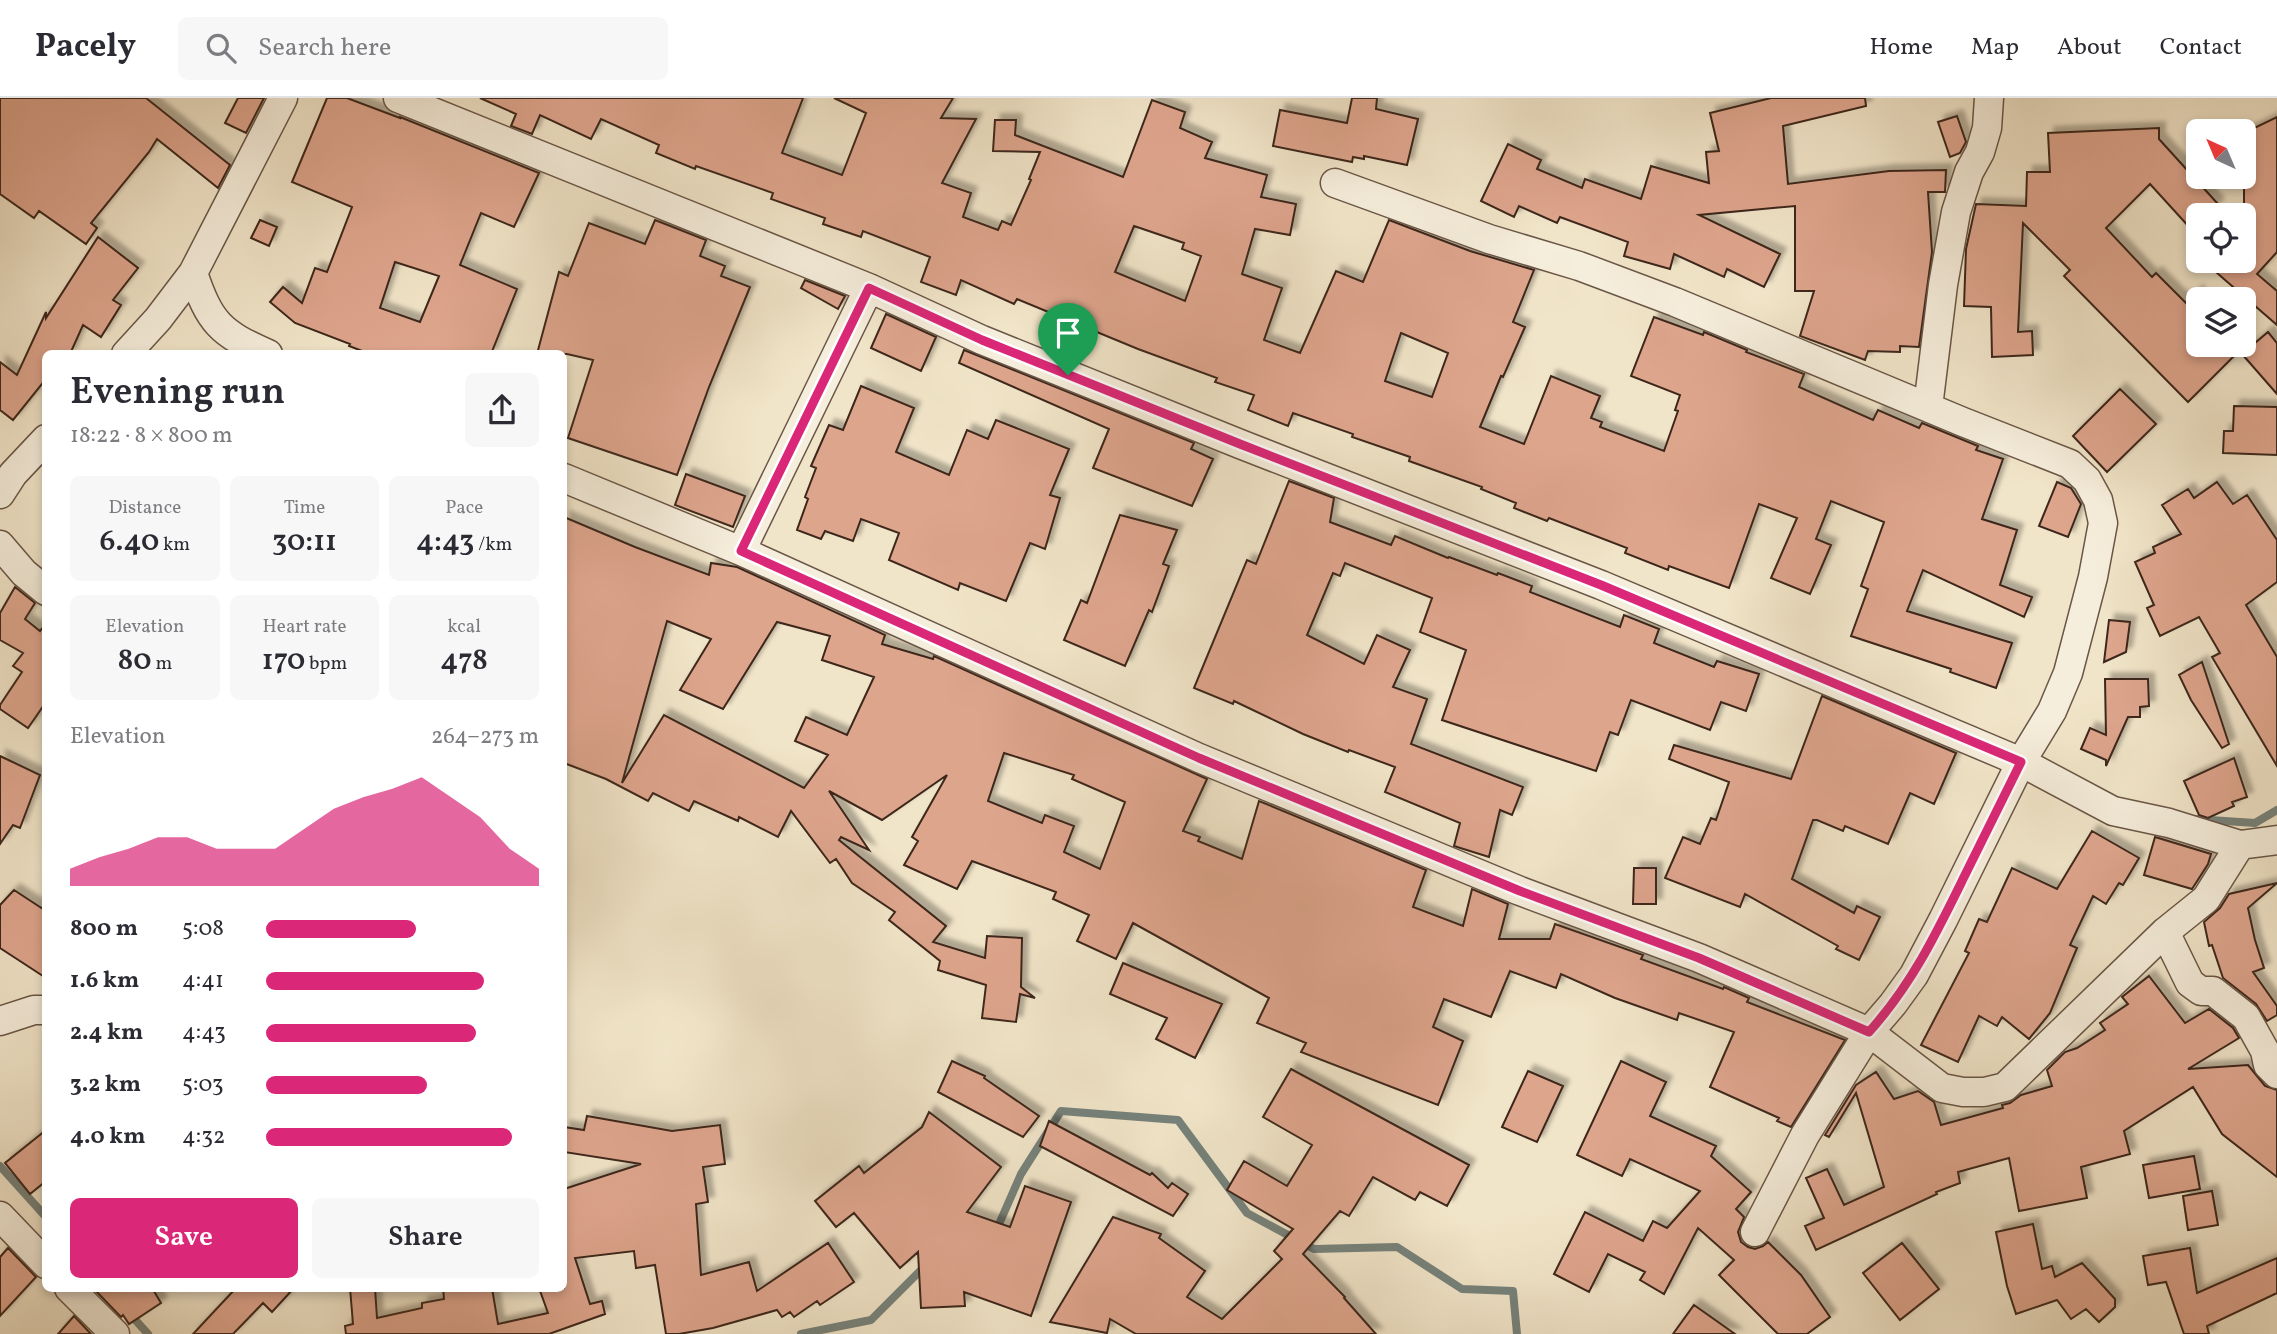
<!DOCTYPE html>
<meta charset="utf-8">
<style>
:root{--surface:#fff;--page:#f7f7f7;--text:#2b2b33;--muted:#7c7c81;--line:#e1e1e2;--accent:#db2777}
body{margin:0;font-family:Vollkorn,serif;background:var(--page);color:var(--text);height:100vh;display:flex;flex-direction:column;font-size:26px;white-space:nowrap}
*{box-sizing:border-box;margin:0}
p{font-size:23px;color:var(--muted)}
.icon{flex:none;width:38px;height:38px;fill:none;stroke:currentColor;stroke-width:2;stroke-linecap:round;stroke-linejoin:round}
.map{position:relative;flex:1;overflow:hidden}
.details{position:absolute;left:42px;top:252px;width:525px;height:942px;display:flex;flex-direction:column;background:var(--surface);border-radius:10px;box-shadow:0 4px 10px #0003}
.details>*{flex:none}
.needle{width:46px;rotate:316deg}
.controls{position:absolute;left:2186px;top:21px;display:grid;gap:14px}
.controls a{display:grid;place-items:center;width:70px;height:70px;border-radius:10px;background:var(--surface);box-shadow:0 4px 10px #0003;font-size:35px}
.pin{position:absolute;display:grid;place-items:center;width:60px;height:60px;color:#fff;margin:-72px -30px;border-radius:50% 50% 50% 0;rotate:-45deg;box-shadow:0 0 7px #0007}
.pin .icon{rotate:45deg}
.round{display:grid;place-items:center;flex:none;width:74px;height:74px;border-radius:10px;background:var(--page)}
.overview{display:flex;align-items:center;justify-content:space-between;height:119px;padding:0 28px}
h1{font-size:38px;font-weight:600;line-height:52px}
.metrics{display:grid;grid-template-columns:repeat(3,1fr);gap:10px;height:119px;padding:7px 28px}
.metrics div{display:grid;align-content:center;border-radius:10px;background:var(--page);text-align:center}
.metrics b{font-size:30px;font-weight:600}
.metrics small{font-size:19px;font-weight:400}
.metrics p{font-size:19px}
.chart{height:196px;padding:14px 28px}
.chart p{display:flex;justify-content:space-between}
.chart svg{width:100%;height:126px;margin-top:7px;fill:var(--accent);opacity:.7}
.primary-button{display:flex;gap:14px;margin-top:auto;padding:14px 28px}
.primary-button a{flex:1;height:80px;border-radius:10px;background:var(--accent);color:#fff;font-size:28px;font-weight:600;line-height:80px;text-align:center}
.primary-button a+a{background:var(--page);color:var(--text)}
ul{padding:0 28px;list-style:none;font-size:23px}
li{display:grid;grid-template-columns:112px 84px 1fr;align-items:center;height:52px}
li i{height:18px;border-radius:9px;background:var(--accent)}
header{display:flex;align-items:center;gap:42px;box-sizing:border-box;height:98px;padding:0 35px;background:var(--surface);border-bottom:2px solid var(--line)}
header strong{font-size:33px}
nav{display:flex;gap:38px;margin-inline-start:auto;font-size:24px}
.search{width:490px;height:63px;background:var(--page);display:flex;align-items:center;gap:18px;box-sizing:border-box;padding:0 24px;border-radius:10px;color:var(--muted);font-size:26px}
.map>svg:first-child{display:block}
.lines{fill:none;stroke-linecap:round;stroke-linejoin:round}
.stream{stroke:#76827b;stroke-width:8}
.building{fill:#dea58d;stroke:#3d271a;stroke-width:2;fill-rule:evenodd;filter:url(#shadow)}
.minor-casing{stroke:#6a5646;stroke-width:31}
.minor{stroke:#f6eedc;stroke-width:28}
.route-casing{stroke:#fff;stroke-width:14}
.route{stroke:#db2777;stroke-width:9}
</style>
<header>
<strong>Pacely</strong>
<div class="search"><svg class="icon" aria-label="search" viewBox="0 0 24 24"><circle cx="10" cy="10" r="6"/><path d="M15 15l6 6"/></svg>Search here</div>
<nav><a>Home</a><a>Map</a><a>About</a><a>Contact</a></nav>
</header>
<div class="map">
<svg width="2277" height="1236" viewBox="0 0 2277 1236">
<defs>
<filter id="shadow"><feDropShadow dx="6" dy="-6" stdDeviation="2" flood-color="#0004"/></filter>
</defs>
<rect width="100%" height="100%" fill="#f1e5c9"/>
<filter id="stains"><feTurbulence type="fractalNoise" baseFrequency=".00286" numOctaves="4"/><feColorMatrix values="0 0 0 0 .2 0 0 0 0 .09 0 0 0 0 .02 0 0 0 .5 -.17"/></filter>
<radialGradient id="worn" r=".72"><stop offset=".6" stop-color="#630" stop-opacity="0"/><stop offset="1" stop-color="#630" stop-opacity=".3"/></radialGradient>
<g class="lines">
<!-- stream -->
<path class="stream" d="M2195,721L2255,725L2277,712
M0,1068L46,1119
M996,1133L1021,1076L1061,1013L1178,1022L1247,1115L1314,1151L1397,1149L1462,1191L1513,1193L1517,1236
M129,1215L148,1236
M801,1236L871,1222L925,1168"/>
</g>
<!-- building -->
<path class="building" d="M0,0H146L230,67L218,90L157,41L149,54L91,125L97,130L86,146L39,113L34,120L0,96Z
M238,0H264L246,35L225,25Z
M327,0H347L400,20V19L539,75L514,129L481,115L460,167L517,191L491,256H370L349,248L350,246L295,225L270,204L283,189L302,205L315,170L327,174L352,109L292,84ZM395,164L439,178L420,224L380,210Z
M480,0H803L782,55L842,77L866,15L834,0H953L941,20L976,21L942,85L971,95L963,119L998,132L1002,123L1011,127L1031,82L1029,81L1040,54L993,53L995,22H1016L1015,37L1123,79L1152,2L1185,14L1180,30L1212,44L1205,60L1267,77L1261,99L1296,106L1290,137L1255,131L1242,176L1282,190L1264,242L1300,255L1336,173L1363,184L1389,122L1470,153L1534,172L1513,224L1525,229L1503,279L1501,278L1480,329L1524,346L1551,278L1600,298L1591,320L1602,324L1600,329L1664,353L1678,313L1675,312L1680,297L1631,278L1654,219L1703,237L1704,234L1747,252L1746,254L1804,276L1799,289L1873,322L1878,312L1919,330L1922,325L1978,348L1976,352L2003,361L1982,421L2017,432L2000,487L2032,499L2024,519L1923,472L1907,513L2012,545L1996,590L1950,574L1951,571L1851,538L1868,491L1861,488L1884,424L1831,403L1816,441L1831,447L1810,496L1771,480L1797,420L1759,406L1729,490L1669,468L1668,472L1625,455L1627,450L1549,420L1547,423L1514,410L1516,405L1481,391L1482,389L1409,363L1410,359L1352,339L1353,336L1293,315L1288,328L1248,312L1254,297L1215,284L1217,280L1138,251L1017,201L1014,206L961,182L956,197L921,184L930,159L863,133L861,139L823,126L825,120L771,101L773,95L696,68L695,71L656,55L659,47L601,21L591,41L540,17L532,36L511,28L516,16ZM1134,128L1184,145L1182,151L1201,158L1185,203L1115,174ZM1401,235L1448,255L1432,299L1385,283Z
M1352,0H1377L1376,11L1418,21L1407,67L1364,58V61L1353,59L1352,64L1273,48L1280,12L1347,25Z
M1771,0H1865L1866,8L1783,28L1788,86L1889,73L1946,72L1945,94H1928L1932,154L1919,249L1900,248V254L1868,253L1865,262L1800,238L1814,193H1795V108L1699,117L1780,156L1764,189L1727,171L1724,179L1674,156L1670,171L1624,158L1628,144L1560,119L1557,125L1519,108L1514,119L1481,103L1508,46L1541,62L1537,71L1582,90L1585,81L1641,101L1651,68L1709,85L1706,54L1719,53L1710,15Z
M1957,18L1966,44L1960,55L1950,59L1938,24Z
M2277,19V154L2257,176L2277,193V227L2217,175L2229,163H2244V35Z
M2159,30V41L2218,106L2206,117H2198V125L2191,131L2150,86L2106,130L2152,179L2156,175L2186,205L2198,193V247H2225L2235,257L2188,304L2064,178L2070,172L2023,125L2018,234L2032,233L2033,257L1992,259L1991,209L1964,208L1966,151L1976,106L2026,108L2027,74H2050L2048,35Z
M260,122L277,129L269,148L251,140Z
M655,122L706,142L700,158L725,168L721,178L750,189L709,289L677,377L568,340L593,262L567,256H537L559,174L568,178L589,125L645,146Z
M98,139L138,170L113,202L121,207L101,239L83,227L70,256H46V281L13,322L0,312V264L17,277L46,214V220Z
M805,182L845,198L838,211L801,190Z
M886,216L936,239L921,273L871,250Z
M2268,234L2277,245V296L2242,256Z
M964,252L1194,345L1191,351L1213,361L1192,408L1093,370L1109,331L959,265Z
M861,288L914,310L896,354L949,377L967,332L988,341L996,322L1069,351L1050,397L1060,400L1045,451L1030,445L1006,503L960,485L958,492L889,462L899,435L861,421L853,443L825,433L821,441L797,432L808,401L805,399L816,370L811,368L829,327L843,332Z
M2120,291L2156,326L2107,374L2073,338Z
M2234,308L2277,309V357L2223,355L2224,333H2233Z
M686,376L745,398L733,429L675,407Z
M1289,383L1334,400L1330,424L1391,447L1395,438L1448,460L1449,459L1497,477L1498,475L1532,488L1530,494L1620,529L1624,517L1659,531L1654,545L1714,569L1717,563L1759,576L1746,613L1721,604L1710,632L1631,602L1618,637L1610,634L1596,673L1442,622L1466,552L1420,534L1432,500L1345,465L1340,478L1333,475L1307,537L1364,566L1377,537L1410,552L1393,589L1427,601L1411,646L1523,689L1512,717L1500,712L1489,759L1454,748L1460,725L1385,694L1395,669L1349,652L1348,654L1303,636L1234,603L1233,606L1194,590L1247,462L1256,466Z
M2057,384L2071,390L2081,406L2068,439L2039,428Z
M2217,384L2233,406L2247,397L2277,442V484L2246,507L2277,559V668L2212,559L2220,555L2199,519L2160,538L2147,510L2154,507L2135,464L2155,455L2153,449L2181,436L2162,407L2188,391L2194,400Z
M1120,417L1177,432L1163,466L1169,468L1152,514L1149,512L1125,568L1064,542L1081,502L1087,505Z
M564,419L635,449L709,477L711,465L737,469L885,537L882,546L933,561L934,558L1207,681L1183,733L1200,739L1198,743L1242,761L1259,703L1426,772L1413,809L1463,828L1472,791L1508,806L1499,841H1550L1555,826L1643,857L1641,861L1723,891L1724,889L1749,900L1747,904L1845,942L1791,1029L1777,1023L1779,1020L1710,989L1734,934L1679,915L1677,922L1615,900L1561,876L1556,890L1510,873L1491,919L1444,901L1433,929L1463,943L1438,1007L1301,954L1306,945L1257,925L1269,900L1133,825L1116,861L1077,843L1089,817L1053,801L1056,794L972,763L957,791L904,767L918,743L912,739L947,677L882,722L829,693L869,752L841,739L839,742L946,828L933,844L985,860L987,838L1022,840L1021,889L1035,900L1020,896L1016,924L982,920L986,887L938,872L940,863L889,822L895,814L852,785L836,761L830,765L791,713L778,739L739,719L738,723L694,703L689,713L653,695L648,703L606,681L564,665ZM667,523L711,541L680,592L723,611L777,524L830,538L822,562L874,579L847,637L806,619L795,643L828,657L804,690L664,617L622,685ZM1004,655L1074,677L1072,681L1125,704L1100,771L1064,754L1074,728L1045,717L1042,725L988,703Z
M15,489L35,505L25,521L40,533L46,526V604L28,630L0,611V607L22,574L13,568L23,555L0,542V515Z
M2109,522L2130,524L2126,554L2104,564Z
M2202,564L2229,646L2222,650L2191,602L2179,577Z
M2105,581H2148L2149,608L2140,609V619H2128L2106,668V662L2081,651L2090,630L2106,637Z
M1822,598L1956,655L1934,706L1910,695L1888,746L1845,728L1843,733L1817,722H1813L1792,781L1854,815L1857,808L1880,819L1859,862L1836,851L1838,848L1745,796L1740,809L1665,780L1683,739L1700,746L1711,720L1716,722L1729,684L1669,661L1674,647L1791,681Z
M0,658L40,677L20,730L13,727L0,746Z
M2234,660L2247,699L2232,704L2234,708L2208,720L2199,717L2184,683Z
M2092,733L2139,760L2123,787L2119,785L2106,806L2093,798L2070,847L2077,850L2050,915L2029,941L2002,919L1997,928L1979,918L1958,964L1921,947L1969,855L1965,853L1979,821L1987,824L2012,770L2057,791Z
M2155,739L2211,756L2208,766L2192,791L2144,777Z
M1634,770H1656V806H1633Z
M2277,785L2248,810L2255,842L2264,870L2253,874L2277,908V917L2267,923L2256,906L2223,880L2212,847L2209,848L2204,824L2220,810L2229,796Z
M14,792L46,813V880L0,850V807Z
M1123,865L1222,906L1195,960L1156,941L1167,920L1110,896Z
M2149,878L2185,925L2209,911L2233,930L2239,940L2188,971L2248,967L2265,988L2277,992V1079L2222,1036L2193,989L2124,1033L2130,1056L2081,1069L2087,1100L2019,1113L2009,1060L1958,1074L1960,1085L1936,1094L1937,1096L1816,1152L1805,1128L1824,1120L1806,1080L1827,1071L1844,1107L1884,1089L1856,995L1829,1039L1825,1037L1856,987L1876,974L1894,1001L1918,993L1934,1004L1941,1027L2003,1010L2002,1007L2010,1005L2021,997L2052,988L2047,972L2065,954L2077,950L2105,932L2100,925L2128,906L2122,899Z
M952,963L985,978L984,980L1039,1018L1023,1039L938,994Z
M1621,963L1666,984L1650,1018L1716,1048L1711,1058L1751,1094L1736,1111L1744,1119L1738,1134L1741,1144L1748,1149L1755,1151L1763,1148L1768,1144L1801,1177L1830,1219L1807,1236H1778L1719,1177L1734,1162L1698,1130L1664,1196L1640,1182L1645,1174L1608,1156L1589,1194L1554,1176L1585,1114L1643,1143L1653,1123L1667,1130L1700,1093L1630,1061L1622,1078L1577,1057Z
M1291,971L1469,1067L1447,1108L1420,1094L1415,1102L1373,1079L1349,1118L1340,1113L1303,1156L1345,1199L1344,1200L1376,1236H1136L1110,1221L1107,1235L1050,1224L1113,1119L1161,1136L1159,1140L1205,1173L1187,1199L1222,1221L1282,1161L1274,1153L1293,1131L1227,1092L1244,1063L1287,1088L1312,1047L1263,1019Z
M1528,973L1563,988L1537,1044L1502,1029Z
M929,1014L1001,1069L967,1114L1010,1129L1025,1088L1071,1104L1031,1218L964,1194L965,1208L921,1210L918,1154L900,1170L854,1115L836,1129L815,1103L859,1068L864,1075L922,1029Z
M587,1018L672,1033L720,1027L725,1066L703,1069L708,1104L696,1106L701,1177L749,1164L757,1193L828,1145L854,1184L820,1207L817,1203L794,1219L790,1214L782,1219L777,1212L713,1230L679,1236H666L655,1167L636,1170L634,1153L575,1160L590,1206L602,1203L605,1216L549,1236H346L345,1228L353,1226L350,1190H375L377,1220L422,1210V1205L444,1201L443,1190H492L498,1226L548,1215L539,1190H564V1091L641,1066L564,1054V1029L584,1032Z
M1049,1023L1150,1077L1152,1075L1168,1090L1172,1085L1188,1096L1173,1118L1040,1048Z
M46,1032V1083L30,1096L5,1065Z
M2194,1058L2200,1091L2149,1100L2143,1067Z
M2212,1093L2218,1127L2188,1132L2183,1098Z
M2033,1126L2042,1171L2052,1168L2055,1179L2082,1165L2115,1201V1209L2099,1224L2086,1211L2071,1221L2057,1202L2016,1216L2007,1188L1996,1134Z
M1902,1145L1939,1191L1900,1222L1863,1175Z
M8,1150L36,1179L0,1218V1159Z
M2190,1150L2197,1195L2277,1160V1195L2207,1228L2209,1236H2184L2166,1184L2148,1187L2143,1158Z
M93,1190H152L161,1205L129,1226L123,1217L121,1219Z
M236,1190H294L272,1214L263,1205L233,1236H193Z
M1694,1207L1735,1236H1673Z
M74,1218L91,1236H58Z"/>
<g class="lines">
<defs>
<path id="minor" d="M398,0L869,190L982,242L1240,346L1601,487L2021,664L2113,713L2169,725L2240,747L2277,742
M1335,85L1489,141L1579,168L1675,204L1963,324L2070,366L2087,382L2098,402L2103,425L2093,479L2068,575L2052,613L2021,664L1943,822L1914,877L1893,906L1869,934L1805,1037L1755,1134
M193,175C210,225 220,235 268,256
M126,256L158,221L193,175L283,0
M1928,309L1943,187L1956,114L1969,74L1980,54L1987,30L1989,0
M564,380L741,453L1199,660L1520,793L1699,860L1869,934L1942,990L1963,994H1984L2005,989L2165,834L2206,801L2240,747
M0,396L13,376L46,341
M0,447L24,475L46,493
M741,453L869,190
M2165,834L2190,885L2201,893H2213L2246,919L2265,953L2268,967L2277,976
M0,923L34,912H46
M0,1118L46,1166
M69,1190L115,1236"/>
</defs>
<!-- minor casing -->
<use href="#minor" class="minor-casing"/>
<!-- minor -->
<use href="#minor" class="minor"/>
</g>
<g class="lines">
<defs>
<path id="route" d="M869,190L982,242L1240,346L1601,487L2021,664C2002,703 1983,741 1964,779C1936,836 1912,886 1869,934L1699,860L1520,793L1199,660L741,453Z"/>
</defs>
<!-- route casing -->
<use href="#route" class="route-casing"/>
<!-- route -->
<use href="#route" class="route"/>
</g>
<rect width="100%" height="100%" filter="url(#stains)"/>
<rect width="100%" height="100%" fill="url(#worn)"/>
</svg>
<div class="controls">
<a><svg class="needle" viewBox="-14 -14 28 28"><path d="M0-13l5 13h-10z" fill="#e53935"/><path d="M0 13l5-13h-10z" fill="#7c7c81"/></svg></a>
<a><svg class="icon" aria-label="locate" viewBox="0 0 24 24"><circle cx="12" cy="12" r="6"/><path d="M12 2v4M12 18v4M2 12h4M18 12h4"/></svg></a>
<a><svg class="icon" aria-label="layers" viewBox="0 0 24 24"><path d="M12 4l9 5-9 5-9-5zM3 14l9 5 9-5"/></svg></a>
</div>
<div class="pin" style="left:1068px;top:277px;background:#1e9e55"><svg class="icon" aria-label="arrive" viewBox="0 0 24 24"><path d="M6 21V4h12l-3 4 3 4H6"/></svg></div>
<section class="details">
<div class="overview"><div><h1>Evening run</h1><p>18:22 · 8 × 800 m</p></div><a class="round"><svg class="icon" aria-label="share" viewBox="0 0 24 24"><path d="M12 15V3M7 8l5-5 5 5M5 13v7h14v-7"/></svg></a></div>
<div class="metrics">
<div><p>Distance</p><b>6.40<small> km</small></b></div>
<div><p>Time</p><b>30:11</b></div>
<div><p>Pace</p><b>4:43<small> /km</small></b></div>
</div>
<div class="metrics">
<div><p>Elevation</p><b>80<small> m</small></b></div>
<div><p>Heart rate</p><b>170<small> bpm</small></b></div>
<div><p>kcal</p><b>478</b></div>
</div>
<div class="chart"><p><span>Elevation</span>264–273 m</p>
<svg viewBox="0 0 160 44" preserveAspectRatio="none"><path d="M0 44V38L10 34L20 31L30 27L40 27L50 31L60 31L70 31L80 24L90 17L100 13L110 10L120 6L130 13L140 20L150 31L160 38V44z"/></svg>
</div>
<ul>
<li><b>800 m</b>5:08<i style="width:55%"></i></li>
<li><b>1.6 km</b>4:41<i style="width:80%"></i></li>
<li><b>2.4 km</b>4:43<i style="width:77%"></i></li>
<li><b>3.2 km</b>5:03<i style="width:59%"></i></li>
<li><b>4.0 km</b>4:32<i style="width:90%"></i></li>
</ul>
<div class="primary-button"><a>Save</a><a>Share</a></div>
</section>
</div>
